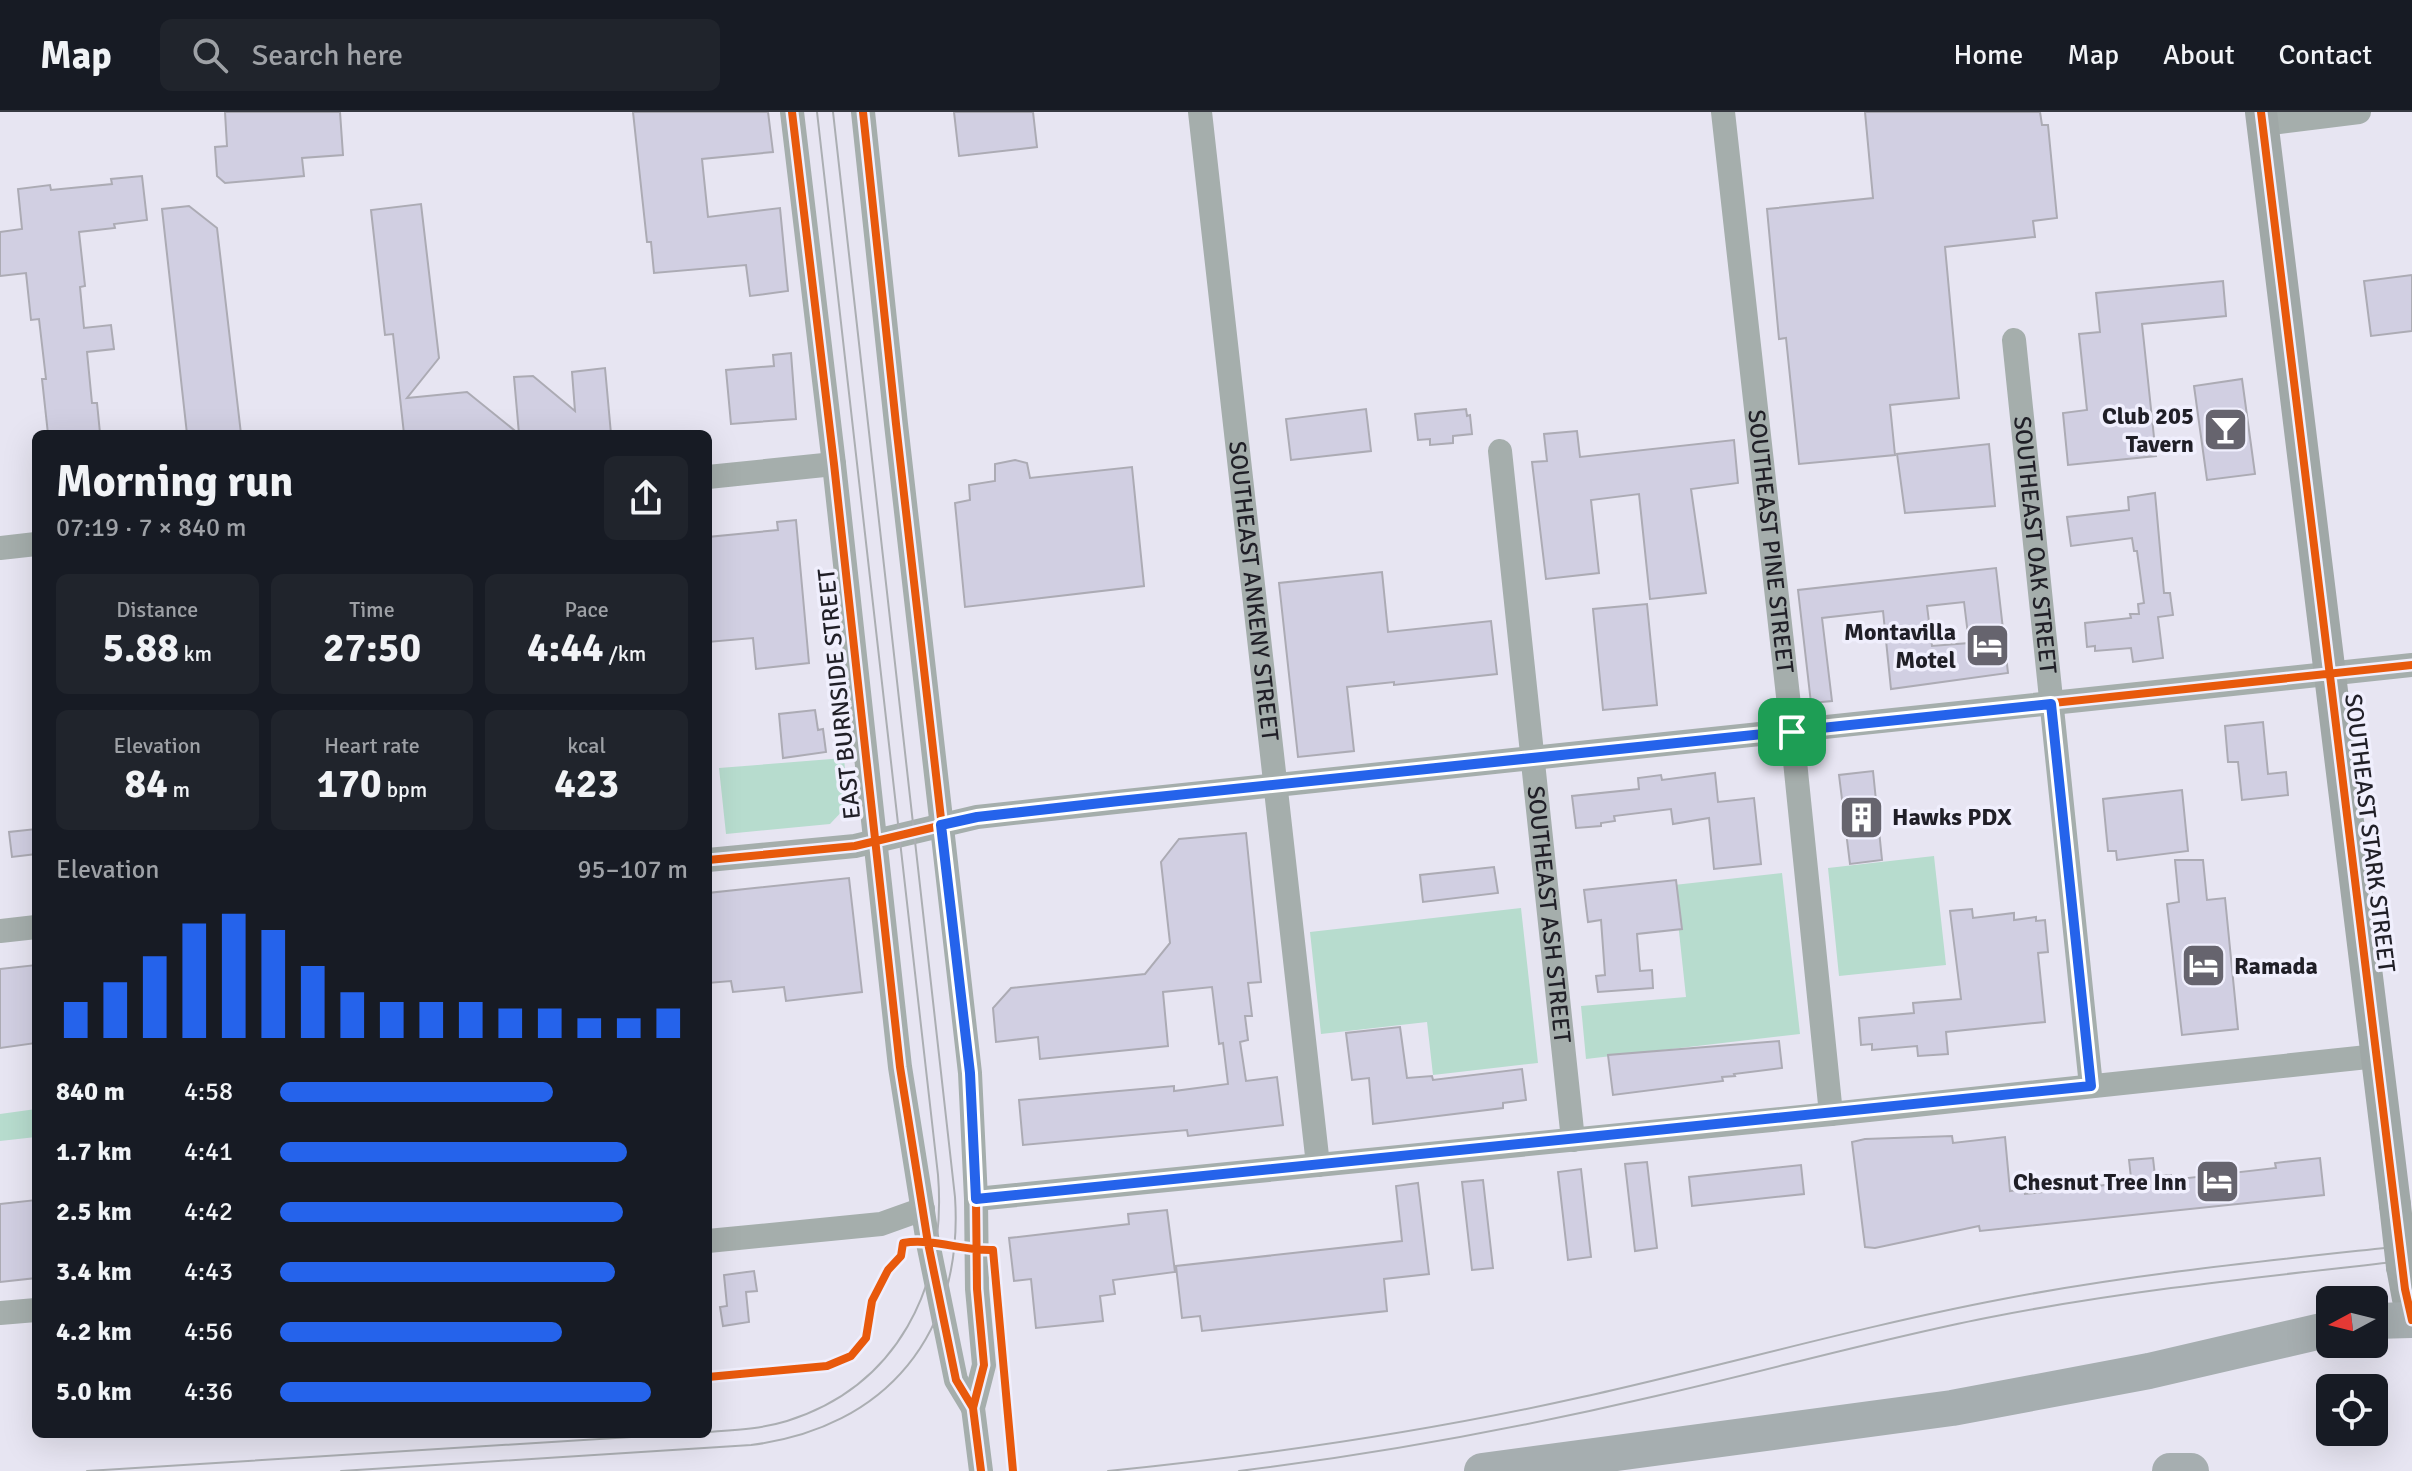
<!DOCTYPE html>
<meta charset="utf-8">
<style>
:root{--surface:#171b24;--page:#20242c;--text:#f1f3f6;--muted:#9ea1a6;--line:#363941;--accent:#2563eb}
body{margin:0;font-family:Signika,sans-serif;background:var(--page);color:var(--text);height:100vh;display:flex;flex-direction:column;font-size:30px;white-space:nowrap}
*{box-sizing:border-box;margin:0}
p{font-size:26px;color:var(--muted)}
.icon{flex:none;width:44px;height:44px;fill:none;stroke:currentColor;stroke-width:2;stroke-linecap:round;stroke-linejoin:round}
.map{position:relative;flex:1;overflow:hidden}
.sheet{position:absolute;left:32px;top:318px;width:680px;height:1008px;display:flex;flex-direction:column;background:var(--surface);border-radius:12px;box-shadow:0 8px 32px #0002}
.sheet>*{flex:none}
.needle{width:52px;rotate:263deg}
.fabs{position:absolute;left:2316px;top:1174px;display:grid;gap:16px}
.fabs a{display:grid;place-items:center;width:72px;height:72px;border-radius:12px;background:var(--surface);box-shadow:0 8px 32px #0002;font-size:40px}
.pin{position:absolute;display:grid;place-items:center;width:68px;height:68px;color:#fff;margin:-34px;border-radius:16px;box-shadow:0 4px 12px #0006}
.round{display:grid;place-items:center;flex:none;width:84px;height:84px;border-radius:12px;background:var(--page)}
.head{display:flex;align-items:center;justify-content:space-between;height:136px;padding:0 24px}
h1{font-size:44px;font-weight:700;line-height:60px}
.metrics{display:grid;grid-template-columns:repeat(3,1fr);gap:12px;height:136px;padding:8px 24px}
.metrics div{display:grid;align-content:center;border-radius:12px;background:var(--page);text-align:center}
.metrics b{font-size:40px;font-weight:700}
.metrics small{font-size:22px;font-weight:400}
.metrics p{font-size:22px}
.chart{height:224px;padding:16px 24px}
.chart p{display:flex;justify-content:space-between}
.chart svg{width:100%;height:144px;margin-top:8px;stroke:var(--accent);stroke-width:6}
ul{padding:0 24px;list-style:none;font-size:26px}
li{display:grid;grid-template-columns:128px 96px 1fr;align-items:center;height:60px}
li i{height:20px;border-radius:10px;background:var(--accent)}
header{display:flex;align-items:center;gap:48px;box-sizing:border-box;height:112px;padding:0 40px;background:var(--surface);border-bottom:2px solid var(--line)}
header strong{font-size:38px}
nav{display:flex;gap:44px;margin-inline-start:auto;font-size:28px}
.search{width:560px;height:72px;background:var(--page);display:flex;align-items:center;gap:20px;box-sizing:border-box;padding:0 28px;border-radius:12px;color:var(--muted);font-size:30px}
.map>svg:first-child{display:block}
.green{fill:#b7dcce}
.building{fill:#d1cfe2;stroke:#acabb4;stroke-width:2;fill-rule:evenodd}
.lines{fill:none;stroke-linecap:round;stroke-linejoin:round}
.minor{stroke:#a5aeac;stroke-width:24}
.major{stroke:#a0a8a7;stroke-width:32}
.highway{stroke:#a6aeb0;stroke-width:36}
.tram{stroke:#abaeb2;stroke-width:2}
.major-bridge{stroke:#a0a8a7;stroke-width:32}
.cycleway-casing{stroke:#f0effd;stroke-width:13}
.cycleway{stroke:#e8590c;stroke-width:8}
.route-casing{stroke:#fff;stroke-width:16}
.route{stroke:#2563eb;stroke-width:10}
.labels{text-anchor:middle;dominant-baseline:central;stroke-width:7;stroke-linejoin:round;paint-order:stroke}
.poi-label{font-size:24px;font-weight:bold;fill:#201f27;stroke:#f0effd;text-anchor:end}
.street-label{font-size:24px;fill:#201f27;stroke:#f0effd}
</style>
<header>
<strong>Map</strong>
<div class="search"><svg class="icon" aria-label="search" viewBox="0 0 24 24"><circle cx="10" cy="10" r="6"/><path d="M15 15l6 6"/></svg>Search here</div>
<nav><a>Home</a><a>Map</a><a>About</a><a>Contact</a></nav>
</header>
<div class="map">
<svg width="2412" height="1359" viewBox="0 0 2412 1359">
<rect width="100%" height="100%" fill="#e7e5f2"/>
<!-- green -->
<path class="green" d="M844,646L848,693L830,712L726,722L719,656Z
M1934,744L1946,853L1839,864L1828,756Z
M1782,761L1800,922L1586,947L1581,894L1686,885L1674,773Z
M1521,796L1538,951L1433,963L1427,910L1321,922L1310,820Z
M36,997V1025L0,1029V1002Z"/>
<!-- building -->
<path class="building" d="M225,0H340L343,43L302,46L304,64L225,71L217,64L215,35L227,34Z
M633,0H768L773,40L702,47L708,105L780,96L788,179L750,184L746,153L654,161L651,130H647Z
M954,0H1033L1037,35L959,44Z
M1865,0H2040L2042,13H2048L2057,106L2033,109L2035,125L1945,135L1959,286L1890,293L1895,343L1799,352L1786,226L1779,227L1767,97L1873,86Z
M142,64L147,108L114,112L115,116L79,120L85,174L80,175L84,216L111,213L114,237L87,240L92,291H97L100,321L48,322L42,267H46L39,207L31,208L26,161L0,164V120L22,117L18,77L50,73L51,78L112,72L111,67Z
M421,92L439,246L407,286L467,280L519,322L514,265L533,264L575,299L572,260L605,256L611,322H404L393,222L385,223L371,98Z
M189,94L217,116L241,322H187L162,97Z
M2412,163V219L2371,224L2364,169Z
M2223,169L2226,204L2142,212L2156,344L2068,353L2063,301L2087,298L2079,222L2100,220L2096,181Z
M791,241L796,307L731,312L726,258L774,254L773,243Z
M2242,267L2255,362L2207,368L2194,274Z
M1366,297L1371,339L1291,348L1286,307Z
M1466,297L1467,304L1470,303L1472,322L1453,324V331L1430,333V327L1418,328L1415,302Z
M1577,319L1580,345L1734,328L1738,371L1691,377L1706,481L1650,487L1639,382L1591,388L1599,461L1546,467L1532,350L1547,349L1544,322Z
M1989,332L1995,394L1905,401L1897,342Z
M1015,348L1027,351L1030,366L1132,355L1144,474L965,495L955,391L970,388L969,373L995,369V352Z
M2155,381L2164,481H2170L2173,503L2158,505L2163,546L2133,550L2131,536L2095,539V534L2087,535L2085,511L2131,506L2130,502H2139L2138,492L2144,491L2137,439H2134L2132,426L2071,434L2067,405L2129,398L2128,385Z
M796,408L809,551L756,557L753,526L708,530V425L778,418L777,410Z
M1996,456L2008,561L1891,577L1883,499L1822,506L1832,589L1811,591L1798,478ZM1964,490L1969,531L1932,534L1927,494Z
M1382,460L1388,520L1491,509L1497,562L1394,573V570L1347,575L1354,639L1298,645L1279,471Z
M1647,492L1657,593L1603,598L1593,497Z
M815,598L818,618L823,617L826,640L783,646L779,602Z
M2263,610L2268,662L2286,660L2288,683L2242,688L2238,650H2228L2225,614Z
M1873,659L1882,748L1850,752L1839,663Z
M1715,661L1718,690L1754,686L1761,752L1714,757L1709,706L1673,712L1671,697L1614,704L1615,709L1601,711V714L1576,716L1572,684L1639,677L1638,666L1661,663L1662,668Z
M2182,678L2188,739L2117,748L2116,739H2108L2103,687Z
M36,717V742L12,745L9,720Z
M1246,721L1261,870L1248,871L1252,904H1245L1248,928L1240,930L1246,969L1277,965L1283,1013L1188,1024L1187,1018L1023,1033L1019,988L1174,974V979L1228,972L1223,931L1219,932L1212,875L1163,880L1168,934L1040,947L1038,925L996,930L993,896L1011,876L1145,862L1170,831L1161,750L1179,727Z
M2175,748H2203L2207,788L2225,786L2238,917L2182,923L2167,792L2179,790Z
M1494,755L1498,781L1423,790L1420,763Z
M849,766L862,880L786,889L784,875L733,880L731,869L708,871V781Z
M1676,768L1682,817L1637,822L1640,859L1652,858L1653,876L1598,880L1596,864L1605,863L1601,808L1588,810L1584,778Z
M1972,797L1973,806L2014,801V808L2036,805V809L2045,808L2048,840L2038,841L2045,910L1946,920L1948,942L1918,944L1917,934L1872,938V932L1861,933L1859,906L1914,901L1913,891L1961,887L1950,799Z
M36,853V931L0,936V857Z
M1400,915L1407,966L1432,964L1433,968L1522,957L1526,988L1503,991V996L1373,1012L1369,966L1352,968L1346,921Z
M1779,929L1782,956L1734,962L1735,964L1722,965L1723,969L1613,983L1608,943Z
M1952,1024L1953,1031L2005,1025L2010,1079L2025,1077V1082L2114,1072V1068L2131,1066L2129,1048L2153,1046L2155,1064L2171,1063V1068L2276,1056L2275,1051L2320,1046L2324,1083L1980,1119L1979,1114L1875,1136L1865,1135L1852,1030L1865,1027Z
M1647,1050L1657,1136L1635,1139L1625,1052Z
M1801,1053L1804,1082L1692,1094L1689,1065Z
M1581,1057L1591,1145L1568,1148L1558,1060Z
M1483,1068L1493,1156L1472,1158L1462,1070Z
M1418,1071L1429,1162L1384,1167L1387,1199L1202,1219L1200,1204L1182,1206L1176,1154L1402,1129L1396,1074Z
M36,1088V1166L0,1170V1092Z
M1167,1098L1175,1160L1113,1168L1115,1182L1100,1184L1103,1209L1036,1216L1031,1167L1014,1169L1009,1126L1129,1112L1128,1102Z
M754,1159L757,1179L746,1180L749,1210L723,1214L720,1195L727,1194L724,1163Z"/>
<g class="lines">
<!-- minor -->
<g class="minor">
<path d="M792,0L834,352L900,955L928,1131L956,1268L973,1296"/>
<path d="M863,0L896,312L970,961L976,1087L977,1177L984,1253L973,1296L981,1359"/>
<path id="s1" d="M1200,0L1318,1053"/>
<path id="s2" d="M1723,0L1792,620L1831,1002"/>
<path d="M2263,12L2359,0"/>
<path id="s3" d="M2014,228L2091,974"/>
<path id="s4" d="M1500,339L1573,1028"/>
<path d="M708,365L834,352"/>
<path d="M0,436L36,432"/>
<path d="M708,748L855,734L977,705L1050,697L2412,553"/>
<path d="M0,819L36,815"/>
<path d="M976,1087L1831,1002L2377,944"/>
<path d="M708,1129L881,1112L923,1097"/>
<path d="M0,1201L36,1198"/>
</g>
<!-- major -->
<path class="major" d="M2261,0L2395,1093
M2402,1155L2412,1208"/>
<!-- highway -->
<path class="highway" d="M2374,1209L2412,1208
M1482,1359L1952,1296L2149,1259L2330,1217
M2170,1359H2191"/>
<!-- tram -->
<path class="tram" d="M708,1320C735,1318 761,1317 787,1309C898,1274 947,1174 938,1063L817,0
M87,1359L679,1322
M341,1359L751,1333C887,1316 964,1221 955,1085L833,0
M1108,1359C1267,1343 1426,1320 1582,1285C1722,1254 1861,1214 2003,1187C2138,1161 2275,1148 2412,1133
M1239,1359C1379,1342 1519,1316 1656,1284C1766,1259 1875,1228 1986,1206C2127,1178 2270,1164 2412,1148"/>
<!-- major-bridge -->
<path class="major-bridge" d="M2395,1093L2402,1155"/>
<defs>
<path id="cycleway" d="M792,0L834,352L900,955L928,1131L956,1268L973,1296
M863,0L896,312L970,961L976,1087L977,1177L984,1253L973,1296L981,1359
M2261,0L2405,1177L2412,1208
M708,748L855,734L977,705L1050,697L2412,553
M708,1265L827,1254L851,1244L866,1226L872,1189L888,1158L901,1144L903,1131C933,1126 962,1139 993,1138L1013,1359"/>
</defs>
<!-- cycleway casing -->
<use href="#cycleway" class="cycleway-casing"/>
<!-- cycleway -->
<use href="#cycleway" class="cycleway"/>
</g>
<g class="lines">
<defs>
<path id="route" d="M2051,592L2091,974L976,1087L970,961L941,713L977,705L1119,689Z"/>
</defs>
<!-- route casing -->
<use href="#route" class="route-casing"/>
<!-- route -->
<use href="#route" class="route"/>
</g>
<!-- icons -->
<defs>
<symbol id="bar-square" viewBox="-11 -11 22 22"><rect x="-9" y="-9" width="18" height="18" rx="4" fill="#66646e" stroke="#f0effd"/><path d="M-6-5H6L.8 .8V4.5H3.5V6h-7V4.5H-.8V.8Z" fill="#fff"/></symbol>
<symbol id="hotel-square" viewBox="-11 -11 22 22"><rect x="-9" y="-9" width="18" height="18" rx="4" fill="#66646e" stroke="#f0effd"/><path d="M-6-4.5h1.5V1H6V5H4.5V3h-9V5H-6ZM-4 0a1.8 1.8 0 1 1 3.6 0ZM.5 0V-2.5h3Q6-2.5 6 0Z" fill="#fff"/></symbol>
<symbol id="building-square" viewBox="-11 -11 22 22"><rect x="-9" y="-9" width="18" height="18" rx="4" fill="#66646e" stroke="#f0effd"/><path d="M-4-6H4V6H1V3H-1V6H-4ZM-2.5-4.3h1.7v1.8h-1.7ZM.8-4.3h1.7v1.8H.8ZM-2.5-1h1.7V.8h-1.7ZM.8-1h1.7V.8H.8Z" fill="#fff"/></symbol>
</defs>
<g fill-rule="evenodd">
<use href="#bar-square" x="2200" y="292" width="51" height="51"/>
<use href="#hotel-square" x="1962" y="508" width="51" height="51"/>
<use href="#building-square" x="1836" y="680" width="51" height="51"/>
<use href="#hotel-square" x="2178" y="828" width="51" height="51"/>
<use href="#hotel-square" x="2192" y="1044" width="51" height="51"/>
</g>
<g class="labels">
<!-- poi labels -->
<g class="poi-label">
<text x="2194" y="304">Club 205<tspan x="2194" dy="28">Tavern</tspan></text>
<text x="1956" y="520">Montavilla<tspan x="1956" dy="28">Motel</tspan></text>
<text x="1892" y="705" text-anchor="start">Hawks PDX</text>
<text x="2234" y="854" text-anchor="start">Ramada</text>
<text x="2187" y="1070">Chesnut Tree Inn</text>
</g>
<!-- street labels -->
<g class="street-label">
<text stroke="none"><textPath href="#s2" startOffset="432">SOUTHEAST PINE STREET</textPath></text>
<text stroke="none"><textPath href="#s3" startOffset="206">SOUTHEAST OAK STREET</textPath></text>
<text stroke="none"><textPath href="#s1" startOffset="482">SOUTHEAST ANKENY STREET</textPath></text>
<text transform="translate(839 582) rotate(-96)">EAST BURNSIDE STREET</text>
<text transform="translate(2370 721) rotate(83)">SOUTHEAST STARK STREET</text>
<text stroke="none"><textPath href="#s4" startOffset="466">SOUTHEAST ASH STREET</textPath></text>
</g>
</g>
</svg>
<div class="fabs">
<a><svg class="needle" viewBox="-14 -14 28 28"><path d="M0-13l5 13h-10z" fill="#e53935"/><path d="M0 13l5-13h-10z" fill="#9ea1a6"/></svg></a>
<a><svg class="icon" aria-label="locate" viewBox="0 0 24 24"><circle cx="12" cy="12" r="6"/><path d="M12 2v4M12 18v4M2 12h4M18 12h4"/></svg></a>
</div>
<div class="pin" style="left:1792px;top:620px;background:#1e9e55"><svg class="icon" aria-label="arrive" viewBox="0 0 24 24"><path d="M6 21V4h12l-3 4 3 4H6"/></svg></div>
<section class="sheet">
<div class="head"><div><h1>Morning run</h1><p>07:19 · 7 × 840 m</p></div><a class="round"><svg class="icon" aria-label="share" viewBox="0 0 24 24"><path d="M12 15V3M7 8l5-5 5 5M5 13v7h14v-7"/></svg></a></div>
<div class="metrics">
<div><p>Distance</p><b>5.88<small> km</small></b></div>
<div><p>Time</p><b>27:50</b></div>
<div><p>Pace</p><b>4:44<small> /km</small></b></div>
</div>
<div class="metrics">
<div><p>Elevation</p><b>84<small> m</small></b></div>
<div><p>Heart rate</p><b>170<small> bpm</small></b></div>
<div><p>kcal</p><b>423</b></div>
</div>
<div class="chart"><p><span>Elevation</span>95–107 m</p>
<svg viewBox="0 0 160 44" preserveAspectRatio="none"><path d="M5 44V33M15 44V27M25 44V19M35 44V9M45 44V6M55 44V11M65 44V22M75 44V30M85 44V33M95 44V33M105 44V33M115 44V35M125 44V35M135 44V38M145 44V38M155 44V35"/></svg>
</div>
<ul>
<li><b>840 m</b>4:58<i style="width:67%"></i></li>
<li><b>1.7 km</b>4:41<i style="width:85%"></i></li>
<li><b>2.5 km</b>4:42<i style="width:84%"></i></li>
<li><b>3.4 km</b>4:43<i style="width:82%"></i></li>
<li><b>4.2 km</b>4:56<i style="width:69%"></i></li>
<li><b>5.0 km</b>4:36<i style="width:91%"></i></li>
</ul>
</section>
</div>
